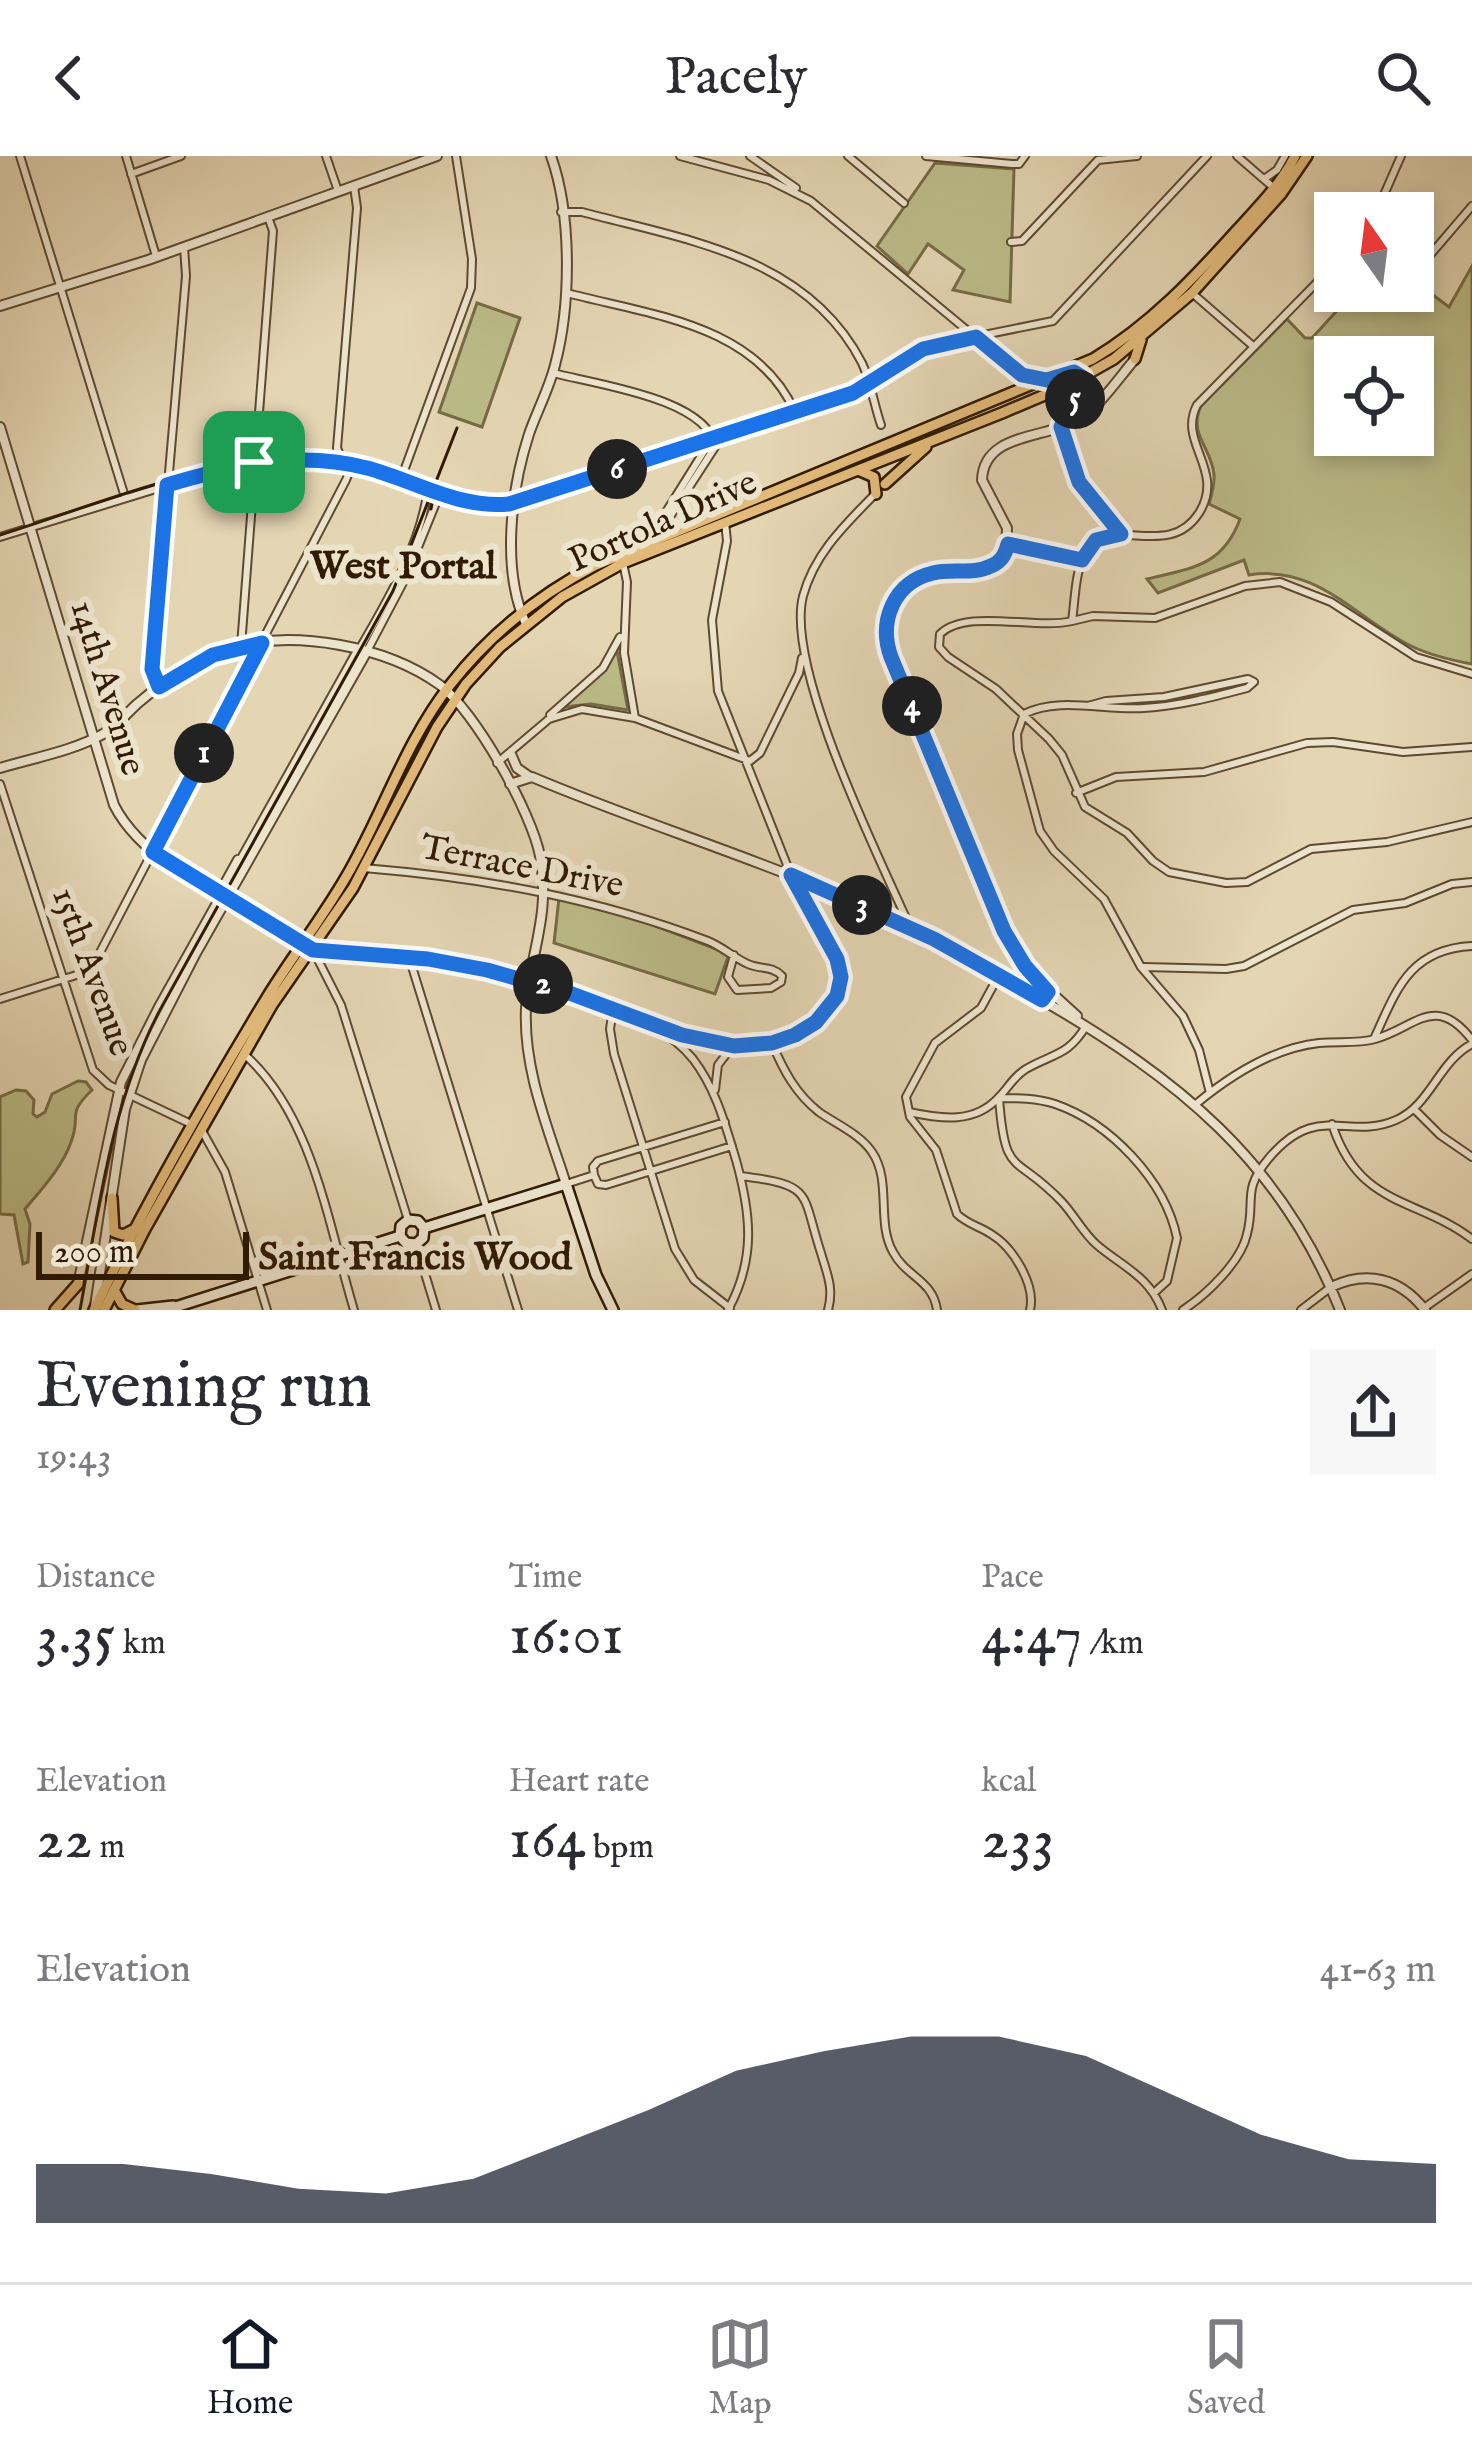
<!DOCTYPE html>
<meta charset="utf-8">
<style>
:root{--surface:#fff;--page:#f7f7f7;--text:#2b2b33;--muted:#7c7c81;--line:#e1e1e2;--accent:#111827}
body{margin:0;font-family:"IM FELL English",serif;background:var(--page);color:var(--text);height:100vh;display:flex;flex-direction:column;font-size:45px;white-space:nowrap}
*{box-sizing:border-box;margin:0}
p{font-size:39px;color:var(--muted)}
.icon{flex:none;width:66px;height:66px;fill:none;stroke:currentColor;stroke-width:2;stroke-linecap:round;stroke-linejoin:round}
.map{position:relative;height:1154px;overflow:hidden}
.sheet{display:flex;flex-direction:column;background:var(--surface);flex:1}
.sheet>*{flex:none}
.needle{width:78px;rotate:346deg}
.fabs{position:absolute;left:1314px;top:36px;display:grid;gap:24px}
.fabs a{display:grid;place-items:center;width:120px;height:120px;border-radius:0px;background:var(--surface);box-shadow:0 6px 18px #0003;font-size:60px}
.scale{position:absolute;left:36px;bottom:30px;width:213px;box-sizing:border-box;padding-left:12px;border:6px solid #311b04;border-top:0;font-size:33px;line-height:42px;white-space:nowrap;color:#311b04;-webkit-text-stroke:9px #ede4ce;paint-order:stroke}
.pin{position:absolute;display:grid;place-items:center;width:102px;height:102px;color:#fff;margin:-51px;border-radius:24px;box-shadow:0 6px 18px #0006}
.km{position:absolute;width:60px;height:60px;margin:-30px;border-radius:50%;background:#222;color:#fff;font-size:33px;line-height:60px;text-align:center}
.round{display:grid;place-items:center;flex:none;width:126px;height:126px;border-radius:0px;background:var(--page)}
.headline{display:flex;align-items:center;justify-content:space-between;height:204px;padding:0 36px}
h1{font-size:66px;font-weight:600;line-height:90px}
.figures{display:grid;grid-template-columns:repeat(3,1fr);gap:18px;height:204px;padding:12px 36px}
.figures div{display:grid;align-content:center}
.figures b{font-size:60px;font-weight:600}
.figures small{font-size:33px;font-weight:400}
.figures p{font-size:33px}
.chart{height:336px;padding:24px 36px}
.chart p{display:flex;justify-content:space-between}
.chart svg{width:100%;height:216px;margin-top:12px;fill:var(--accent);opacity:.7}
header{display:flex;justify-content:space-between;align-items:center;height:156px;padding:0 36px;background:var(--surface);font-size:54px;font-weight:600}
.dock{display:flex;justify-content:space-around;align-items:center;height:168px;border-top:3px solid var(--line);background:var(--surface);font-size:33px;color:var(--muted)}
.dock a{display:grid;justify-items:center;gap:6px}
.dock .active{color:var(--accent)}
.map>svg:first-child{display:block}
.green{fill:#bb8;stroke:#766b46;stroke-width:3;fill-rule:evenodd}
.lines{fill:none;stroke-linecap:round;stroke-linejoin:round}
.minor-casing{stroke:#5e4a30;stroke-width:10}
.tertiary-casing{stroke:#5e4a30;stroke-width:12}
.secondary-casing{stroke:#311b04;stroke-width:14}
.primary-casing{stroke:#311b04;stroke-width:14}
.minor{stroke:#ede4ce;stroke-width:6}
.tertiary{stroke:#ede4ce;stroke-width:8}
.secondary{stroke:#ede4ce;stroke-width:9}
.primary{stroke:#e2ba7a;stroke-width:9}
.tram{stroke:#311b04;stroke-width:3}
.route-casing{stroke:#fff;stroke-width:24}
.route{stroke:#1a73e8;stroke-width:15}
.labels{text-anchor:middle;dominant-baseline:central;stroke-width:12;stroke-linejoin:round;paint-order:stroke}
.street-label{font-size:36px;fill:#311b04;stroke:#ede4ce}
.neighbourhood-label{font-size:39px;font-weight:bold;fill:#311b04;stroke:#ede4ce}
</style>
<header><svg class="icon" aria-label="back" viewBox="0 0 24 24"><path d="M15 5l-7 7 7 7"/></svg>Pacely<svg class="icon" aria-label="search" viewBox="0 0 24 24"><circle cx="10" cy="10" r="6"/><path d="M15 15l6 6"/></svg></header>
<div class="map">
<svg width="1472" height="1154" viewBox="0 0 1472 1154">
<rect width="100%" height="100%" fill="#e4d5b3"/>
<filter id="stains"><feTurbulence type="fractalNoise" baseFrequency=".00167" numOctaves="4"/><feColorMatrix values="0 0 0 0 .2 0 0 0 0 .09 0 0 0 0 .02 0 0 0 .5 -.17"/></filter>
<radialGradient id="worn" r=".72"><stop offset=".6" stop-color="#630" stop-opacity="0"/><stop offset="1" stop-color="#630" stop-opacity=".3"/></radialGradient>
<!-- green -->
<path class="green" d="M935,7L1014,13L1010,146L953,134L964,114L928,88L908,118L877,90Z
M1472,110V508C1450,504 1429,499 1409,489C1355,461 1315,408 1249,419L1244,404L1158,437L1147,423C1192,412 1223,410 1240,363L1209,348C1212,338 1215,328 1214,318C1211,291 1188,278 1201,250L1287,163L1305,182H1312L1355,135H1413L1417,127L1449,151ZM1335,201H1413V279H1335Z
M477,147L520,162L482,271L439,256Z
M617,495L628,554L591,548L563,551Z
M559,742L617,755L729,798L715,838L554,787Z
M78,925L86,926L92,934C65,960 82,958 71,986C63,1010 41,1034 25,1053L30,1068L28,1106L23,1108L14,1059L0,1058V941L16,934L26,935L34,944L33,958L37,961L45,956L52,938Z"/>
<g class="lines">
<defs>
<path id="minor" d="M20,0L125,341
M126,0L156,100
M326,0L338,35
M680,0L769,24L811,45L1015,214
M750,0L796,32
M848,0L904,47
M926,0L1012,8H1019L1025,0
M1237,0L1274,32
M131,18L181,0
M1264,23L1277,14L1285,0
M561,56H582C686,84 807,100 862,207C871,226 874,249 881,269
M1376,57L1401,0
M1011,86L1022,85L1098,4L1137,0
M1335,108L1197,249C1177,287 1226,314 1199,357C1167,407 1106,353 1084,399C1075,418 1075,444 1072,465C1035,474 966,452 940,478L939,491L948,501L996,533L1049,583L1062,599L1085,651L1127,677L1153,705L1169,716L1226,727L1247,726L1311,693L1387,686L1472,666
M1413,119L1472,50
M567,137C650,159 756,168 795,256
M1192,137L1253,190
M553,217C595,228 709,243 715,291L662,373L660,382
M1061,271L1079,326L1121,378
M401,323L471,132L472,103L456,0
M877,336C847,367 815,396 803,440C785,512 878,699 910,771
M0,381L224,312L278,303L354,309L476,347L515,346L853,237L912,199L934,189L1053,165L1207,0
M646,388L711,284
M1008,388L1081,404
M623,407L627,426L624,497L635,562
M1072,465L1093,460L1155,462L1245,430L1280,426L1331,446L1416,501L1472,518
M241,490L273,75L268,61
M359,494C387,445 420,391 428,333
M366,497L405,423L440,337
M159,531L152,513L186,120L184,91
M1088,550L1106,545L1164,541L1248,523L1254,526
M550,559L603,512L620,481
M497,607L549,563L582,553L635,562L750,605L760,597L799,517L802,502
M0,628L93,914L109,929L191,968
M1076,637L1116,621L1204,616L1307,587L1333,586L1403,596L1472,591
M364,712C484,722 596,742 708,785C723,791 734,802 748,808C761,814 771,809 782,820L781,826L771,832L737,834L728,821L734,799
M313,794C350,798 386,798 423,803C486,810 549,828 608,851C641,864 671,876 693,903C716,933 725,968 736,1004C751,1058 756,1103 728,1154
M313,794L341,849L408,1064
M409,801L518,1154
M1144,811L1226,813L1244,810L1353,754L1405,747L1452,728L1472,726
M999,819L981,852L935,887L906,941L910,961L936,994L957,1058C967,1068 979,1070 991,1078C1013,1091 1036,1129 1030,1154
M0,843L86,816L94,808L346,324L348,319L337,292L357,52L354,30
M613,853L610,873L614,898L675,1093L694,1124L730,1152
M655,871L718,888L772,887L816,866L833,847L840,831L837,803L791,719L718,535L712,464L727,385L725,366
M1374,883C1396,835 1409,793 1472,790
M772,887C783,914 796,938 819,956C836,968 860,978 872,996C892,1025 876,1066 893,1096C906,1121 933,1124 937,1154
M244,898C313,959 328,1068 354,1154
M715,934L718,909L731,892
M1210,937L1199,894L1183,860L1141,811L1104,743L1054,695L1040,675L1018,594L1017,578L1024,558C1058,540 1106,555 1144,552C1179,550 1213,541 1247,532L1254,526
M1196,948C1231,919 1274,892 1319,887C1338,885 1357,888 1375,883C1415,872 1435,836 1472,884
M1415,954L1440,979L1472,1001
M909,956C941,963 975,968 999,941C1009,931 1013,921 1026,913C1054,897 1068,900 1086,870
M1332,968C1359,1052 1417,1041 1472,1083
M201,973L225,1016L267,1154
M594,1019L593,1011L598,1005L725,966
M594,1019L598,1028L606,1029L732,990
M740,1020C815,1029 801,1036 821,1097C827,1118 834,1132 828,1154
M566,1028L594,1019
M416,1088L436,1154
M1154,1137L1167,1125L1177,1082C1165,1024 1110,967 1055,948C1036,942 1018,942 999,942C1005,1024 1015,996 1062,1046C1075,1060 1083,1077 1097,1089C1123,1111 1149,1120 1162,1154
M1424,1152L1472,1118
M1183,1154C1206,1139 1241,1106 1247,1078C1256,1044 1241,1035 1269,1002C1317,945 1348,985 1396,964C1431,949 1438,906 1472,888
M1301,1154L1331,1131"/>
<path id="tertiary" d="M0,150L148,104L437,0
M0,271L114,649C145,711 244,753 304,788
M526,468C501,414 511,334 529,278C537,255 549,233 555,209C571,149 572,59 551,0
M511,598L517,612L530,621
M0,612C33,602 73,595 103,578C116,571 126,558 137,548C164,525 196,502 230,492C294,473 386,490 440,529C475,555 532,657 540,700C551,760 530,796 526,852C523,913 548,972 566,1028
M510,628L532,621C633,664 738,696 839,739C910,769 976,805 1042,844C1177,922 1281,1005 1340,1154
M222,733L238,704
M1077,860L1033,820L1010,787L891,501C878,465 894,425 934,416C960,411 987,421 1006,396L1007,372L982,324C984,274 1051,284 1082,261C1103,246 1118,223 1135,203
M78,1128L121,926L159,851L358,495
M1331,1131C1367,1114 1400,1122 1425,1154
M95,1150L125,953L141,904L196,797L366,497"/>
<path id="secondary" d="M400,1080L401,1070L408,1064L418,1065L424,1072
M137,1154L173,1150
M166,1154L400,1080L406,1087L416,1088L423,1082L424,1072L566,1028L596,1119L613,1154"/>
<path id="primary" d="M1135,203L1141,184
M1016,215L1041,224
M1083,221L1090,237V254
M1061,271L1082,224
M858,314L874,321L876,338
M885,328L926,291
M112,1042L114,1076L123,1079L133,1074
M114,1134L122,1148L135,1154
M55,1154L78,1128
M94,1154C145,1048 205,944 266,843C291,802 321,764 346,721C382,660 405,586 450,529C490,478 538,439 596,409L1093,203C1150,169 1194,122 1238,73C1259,50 1281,28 1295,0
M104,1154L145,1073L272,849L353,732L437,571L466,528L500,491L562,441L623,407L1002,257L1068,229L1114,203L1192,137L1281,38L1307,0"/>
</defs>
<!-- minor casing -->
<use href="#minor" class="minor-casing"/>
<!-- tertiary casing -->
<use href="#tertiary" class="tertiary-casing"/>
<!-- secondary casing -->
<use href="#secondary" class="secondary-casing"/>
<!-- primary casing -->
<use href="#primary" class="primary-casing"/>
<!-- minor -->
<use href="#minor" class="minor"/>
<!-- tertiary -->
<use href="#tertiary" class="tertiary"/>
<!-- secondary -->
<use href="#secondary" class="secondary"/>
<!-- primary -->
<use href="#primary" class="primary"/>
<!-- tram -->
<path class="tram" d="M0,379C126,340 304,258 429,333L433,342L431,353
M80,1154C99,1052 111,947 160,854L393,435L457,272"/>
</g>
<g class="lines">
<defs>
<path id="route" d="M976,181L1022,219L1047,224L1074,216L1082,221L1061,271L1079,326L1121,378L1096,384L1082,404L1008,388C1005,399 1001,406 991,410C973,419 951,412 933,417C894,426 878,465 891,501L1004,775L1025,810L1048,836L1042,844L934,783L791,719L837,803L841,821L837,840L816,866L795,879L772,887L734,890L682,879L572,838L487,814L428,803L313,794L153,696L262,487L213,499L159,531L152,513L167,329C234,309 297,294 367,312C413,324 459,353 509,348L853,237L923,193Z"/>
</defs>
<!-- route casing -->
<use href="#route" class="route-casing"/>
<!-- route -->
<use href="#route" class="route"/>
</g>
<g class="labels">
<!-- street labels -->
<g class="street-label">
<text transform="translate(663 366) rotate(-24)">Portola Drive</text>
<text transform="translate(107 532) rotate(73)">14th Avenue</text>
<text transform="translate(522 711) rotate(11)">Terrace Drive</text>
<text transform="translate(92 816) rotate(70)">15th Avenue</text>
</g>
<!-- neighbourhood labels -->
<g class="neighbourhood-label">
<text x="403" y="411">West Portal</text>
<text x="415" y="1102">Saint Francis Wood</text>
</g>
</g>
<rect width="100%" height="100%" filter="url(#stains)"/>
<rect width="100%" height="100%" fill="url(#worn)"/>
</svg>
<div class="fabs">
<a><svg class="needle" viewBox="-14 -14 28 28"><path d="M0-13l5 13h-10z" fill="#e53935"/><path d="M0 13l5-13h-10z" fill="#7c7c81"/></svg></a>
<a><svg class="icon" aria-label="locate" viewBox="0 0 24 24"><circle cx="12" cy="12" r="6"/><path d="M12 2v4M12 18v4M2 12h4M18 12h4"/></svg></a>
</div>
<div class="scale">200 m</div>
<div class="pin" style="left:254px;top:306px;background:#1e9e55"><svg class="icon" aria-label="arrive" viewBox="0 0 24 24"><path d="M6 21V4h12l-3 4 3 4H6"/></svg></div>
<b class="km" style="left:204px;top:597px">1</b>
<b class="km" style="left:543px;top:828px">2</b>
<b class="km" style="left:862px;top:749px">3</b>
<b class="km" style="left:912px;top:550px">4</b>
<b class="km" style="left:1075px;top:243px">5</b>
<b class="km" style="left:617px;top:313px">6</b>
</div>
<section class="sheet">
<div class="headline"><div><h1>Evening run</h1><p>19:43</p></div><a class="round"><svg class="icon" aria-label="share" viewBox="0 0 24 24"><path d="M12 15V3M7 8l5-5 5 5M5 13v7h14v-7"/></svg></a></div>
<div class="figures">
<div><p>Distance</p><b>3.35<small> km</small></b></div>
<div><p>Time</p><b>16:01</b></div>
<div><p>Pace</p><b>4:47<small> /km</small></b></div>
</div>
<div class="figures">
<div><p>Elevation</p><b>22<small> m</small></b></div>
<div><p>Heart rate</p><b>164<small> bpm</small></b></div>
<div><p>kcal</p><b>233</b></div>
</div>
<div class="chart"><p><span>Elevation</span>41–63 m</p>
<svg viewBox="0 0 160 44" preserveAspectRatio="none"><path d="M0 44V32L10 32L20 34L30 37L40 38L50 35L60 28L70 21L80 13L90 9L100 6L110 6L120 10L130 18L140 26L150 31L160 32V44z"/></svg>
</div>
</section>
<nav class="dock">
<a class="active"><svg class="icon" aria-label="home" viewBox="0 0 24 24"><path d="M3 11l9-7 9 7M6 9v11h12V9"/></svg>Home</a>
<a><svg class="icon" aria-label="map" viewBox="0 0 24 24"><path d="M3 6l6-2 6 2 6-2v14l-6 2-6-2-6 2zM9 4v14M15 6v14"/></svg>Map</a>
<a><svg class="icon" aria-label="saved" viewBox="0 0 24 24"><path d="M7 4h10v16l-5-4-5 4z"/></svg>Saved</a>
</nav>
